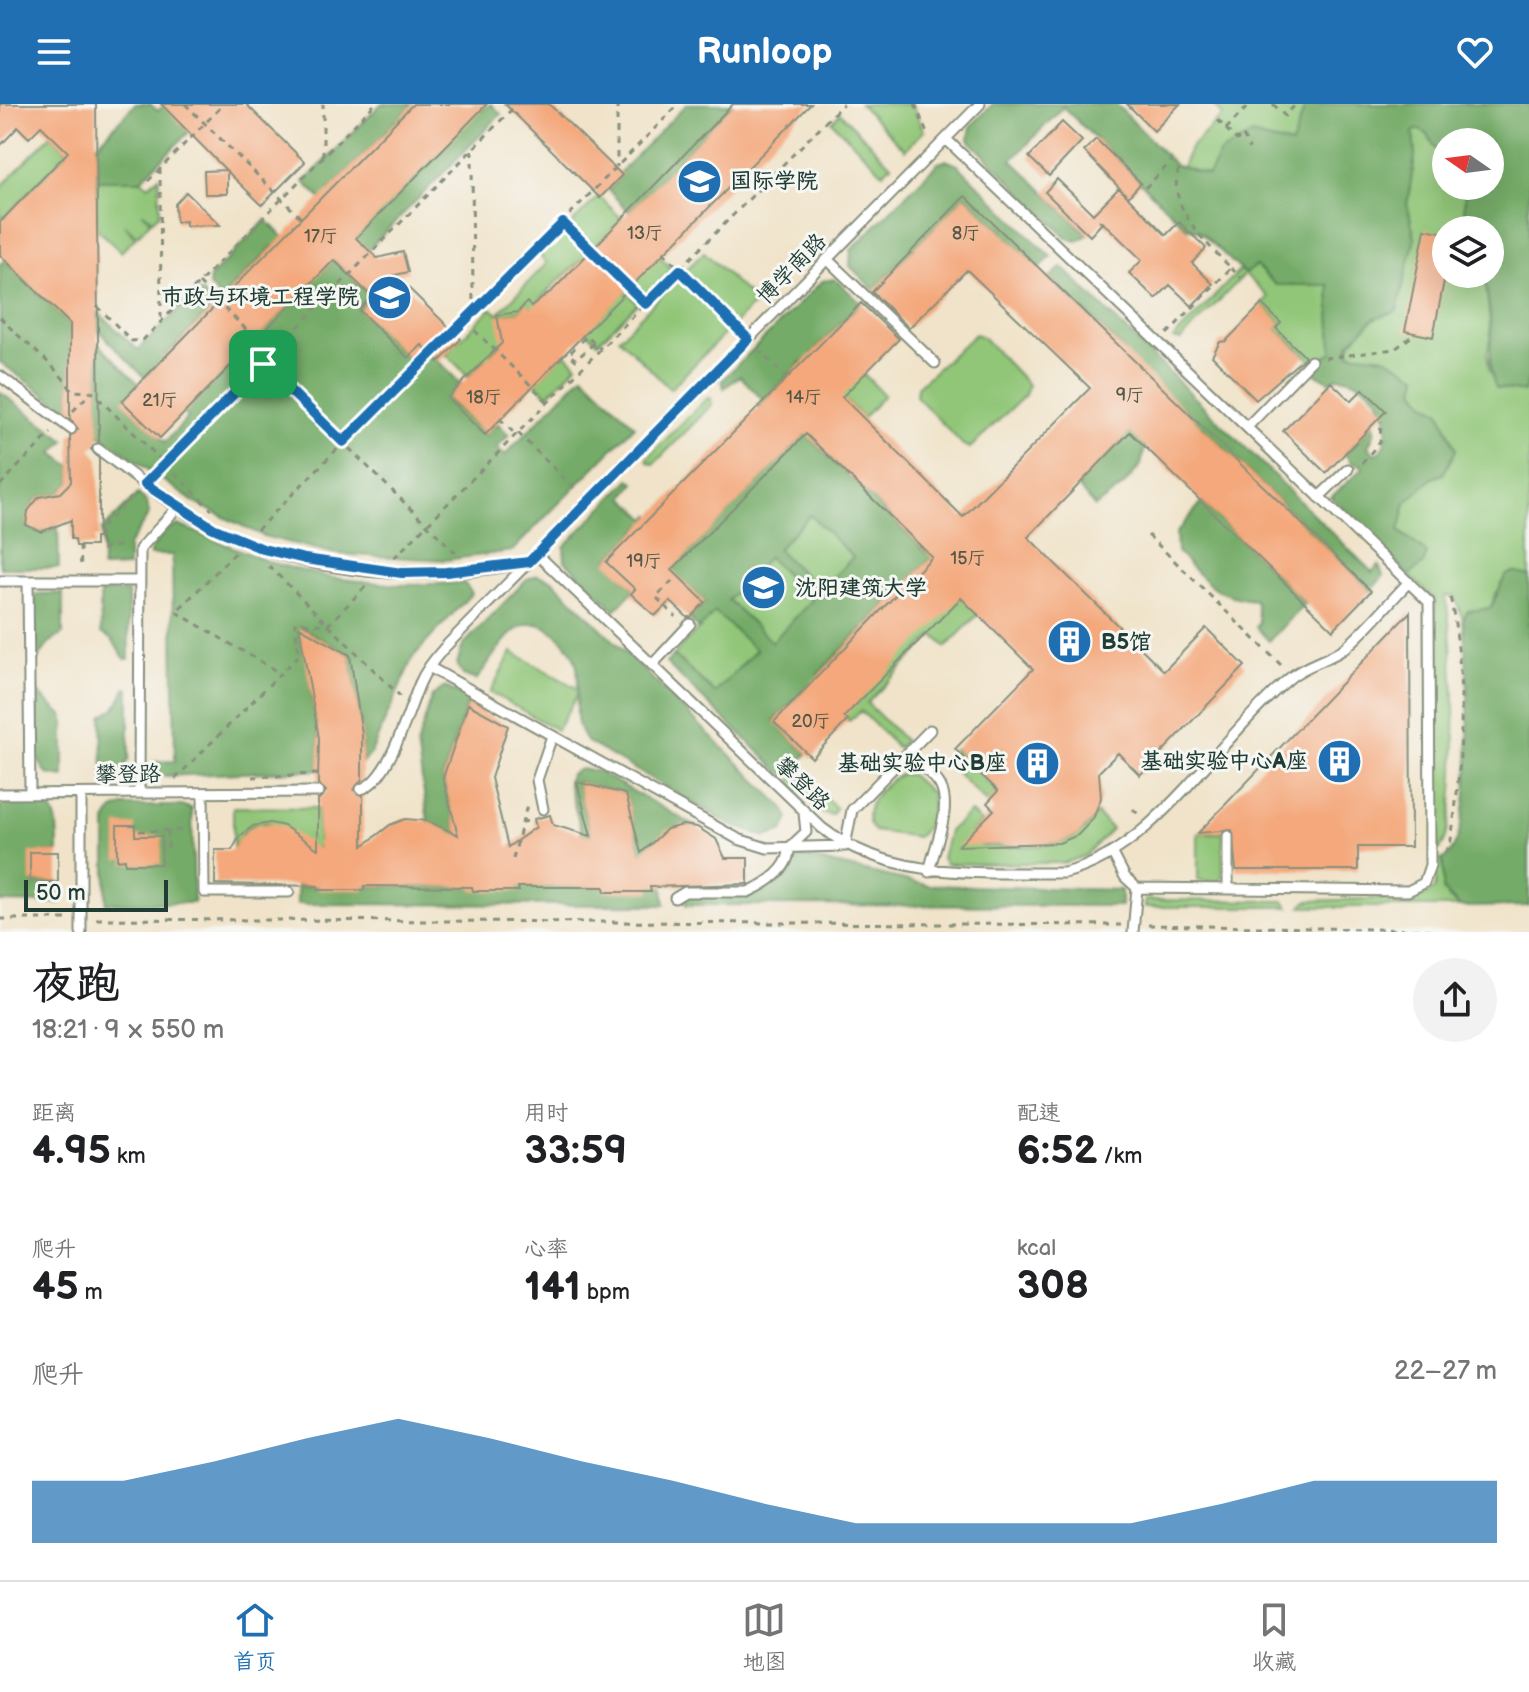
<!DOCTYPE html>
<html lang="zh">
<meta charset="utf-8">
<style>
:root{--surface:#fff;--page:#f2f2f2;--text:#202124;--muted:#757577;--line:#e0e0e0;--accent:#1f6fb2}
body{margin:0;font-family:"Balsamiq Sans","LXGW WenKai TC",sans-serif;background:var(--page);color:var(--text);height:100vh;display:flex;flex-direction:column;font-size:30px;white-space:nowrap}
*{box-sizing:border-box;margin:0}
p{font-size:26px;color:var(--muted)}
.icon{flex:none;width:44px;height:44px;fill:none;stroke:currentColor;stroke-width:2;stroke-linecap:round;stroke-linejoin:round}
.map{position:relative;height:828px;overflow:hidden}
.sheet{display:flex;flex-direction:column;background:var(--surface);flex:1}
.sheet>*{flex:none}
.needle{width:52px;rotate:284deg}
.controls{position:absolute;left:1432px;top:24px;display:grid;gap:16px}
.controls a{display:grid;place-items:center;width:72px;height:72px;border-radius:50%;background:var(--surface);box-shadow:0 8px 32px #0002;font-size:40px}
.scale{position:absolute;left:24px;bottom:20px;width:144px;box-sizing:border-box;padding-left:8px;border:4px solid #1f3d34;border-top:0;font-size:22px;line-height:28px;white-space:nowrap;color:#1f3d34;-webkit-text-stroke:6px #f6f6f2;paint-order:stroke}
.pin{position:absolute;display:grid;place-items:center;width:68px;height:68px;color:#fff;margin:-34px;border-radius:16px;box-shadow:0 4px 12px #0006}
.round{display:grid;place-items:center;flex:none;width:84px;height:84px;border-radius:42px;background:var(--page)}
.head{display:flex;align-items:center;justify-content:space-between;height:136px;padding:0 32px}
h1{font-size:44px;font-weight:600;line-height:60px}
.stats{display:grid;grid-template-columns:repeat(3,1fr);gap:12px;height:136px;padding:8px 32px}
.stats div{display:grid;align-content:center}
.stats b{font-size:40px;font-weight:600}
.stats small{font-size:22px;font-weight:400}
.stats p{font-size:22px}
.chart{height:224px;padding:16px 32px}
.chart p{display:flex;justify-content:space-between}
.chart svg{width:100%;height:144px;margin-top:8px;fill:var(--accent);opacity:.7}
header{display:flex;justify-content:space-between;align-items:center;height:104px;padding:0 32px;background:var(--accent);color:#fff;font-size:36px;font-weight:600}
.tab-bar{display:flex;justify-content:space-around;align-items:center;height:112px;border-top:2px solid var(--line);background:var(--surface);font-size:22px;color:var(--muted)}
.tab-bar a{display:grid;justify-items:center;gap:4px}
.tab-bar .active{color:var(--accent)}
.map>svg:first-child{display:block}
.green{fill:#91c678;stroke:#588256;stroke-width:2}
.forest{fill:#74ab68;stroke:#4a744e;stroke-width:2;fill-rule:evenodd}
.building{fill:#f4a87b}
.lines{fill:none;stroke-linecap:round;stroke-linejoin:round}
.service-casing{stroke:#88907e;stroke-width:13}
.path{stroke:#88907e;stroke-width:3;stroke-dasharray:6 6;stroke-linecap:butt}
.service{stroke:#fff;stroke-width:9}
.route-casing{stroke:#fff;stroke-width:16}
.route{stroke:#1f6fb2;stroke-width:10}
.labels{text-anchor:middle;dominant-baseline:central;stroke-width:6;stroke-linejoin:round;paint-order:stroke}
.number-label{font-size:18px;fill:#545846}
.poi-label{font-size:22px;font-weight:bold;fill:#1f3d34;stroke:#f6f6f2;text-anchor:start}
.street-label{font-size:22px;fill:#1f3d34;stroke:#f6f6f2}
</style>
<header><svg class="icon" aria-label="menu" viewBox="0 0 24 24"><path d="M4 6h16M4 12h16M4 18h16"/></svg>Runloop<svg class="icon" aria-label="heart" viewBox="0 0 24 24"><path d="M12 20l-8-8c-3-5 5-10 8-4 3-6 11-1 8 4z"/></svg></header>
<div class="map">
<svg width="1529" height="828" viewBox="0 0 1529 828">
<rect width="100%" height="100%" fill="#f6f6f2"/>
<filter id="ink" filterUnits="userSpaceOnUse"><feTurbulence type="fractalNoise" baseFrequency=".0125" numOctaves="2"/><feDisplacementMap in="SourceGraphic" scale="16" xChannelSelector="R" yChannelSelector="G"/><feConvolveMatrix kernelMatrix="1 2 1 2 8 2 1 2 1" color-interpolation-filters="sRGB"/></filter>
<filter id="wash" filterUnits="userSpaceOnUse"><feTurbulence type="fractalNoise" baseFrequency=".006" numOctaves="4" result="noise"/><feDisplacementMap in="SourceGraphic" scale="32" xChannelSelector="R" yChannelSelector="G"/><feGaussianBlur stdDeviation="1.8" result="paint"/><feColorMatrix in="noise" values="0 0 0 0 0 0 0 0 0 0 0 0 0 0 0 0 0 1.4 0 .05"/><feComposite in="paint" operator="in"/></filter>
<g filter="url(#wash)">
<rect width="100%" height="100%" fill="#f0e3c9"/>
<!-- green -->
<path class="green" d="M860,0H912L924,27L905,46Z
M1212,0H1306L1292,41L1251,31L1208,72L1182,63L1190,44L1223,11Z
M840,9L891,61L883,69L832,18Z
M1418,25L1428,31L1436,45L1446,44V82H1465L1464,126H1446V170H1485L1491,234L1487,249L1489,267L1524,288L1529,273V472L1513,468L1494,492L1491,505L1468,507L1463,515L1454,492H1445C1454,526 1464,732 1438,746L1435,496L1409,471L1423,460L1427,449L1399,427L1406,399L1432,374L1443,370L1456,346L1440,307L1425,299L1415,284L1418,272L1385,253L1348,249C1350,232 1371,215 1385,210L1415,134L1407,100L1415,52L1413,28Z
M51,31L68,48L4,114L0,110V84Z
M159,72L160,109L153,116L142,108L151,117L137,132L124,120L135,134L121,148L97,125V76H141L149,82Z
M599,92L622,115L595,143L571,120Z
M564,128L587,151C572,166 541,188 534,206L526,199L518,208L497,211L523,217L491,249L498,270L484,256L468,272L446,250L491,204L498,210L547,159L540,152Z
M704,148L756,198L670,285L619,234Z
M659,152L672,165L645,193L632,180Z
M1256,162L1276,181L1329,180L1332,248L1316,261L1276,224L1281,219L1262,200L1268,193L1245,170L1181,236L1173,235L1240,166L1245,170Z
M625,187L638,199L598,238L586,227Z
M975,230L983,233L1028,281L1025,291L970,344L963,341L916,292L917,283Z
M565,249L577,261L548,291L535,279Z
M864,270L884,291L863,314L847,298L832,313L834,271Z
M711,294L712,301L654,360L648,358L647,354L706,295Z
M810,411L853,453L820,487L777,445Z
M768,453L813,496L772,539L727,495Z
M945,485L998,490L946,543L934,531L867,599L905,637L898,644L861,607L849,617L833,601Z
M715,507L756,546L715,590L674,551Z
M512,548L580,586L557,626L490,588Z
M955,645L998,687L987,699L945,657Z
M799,667L836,704L832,711L821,709L790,678Z
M901,670L911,671L932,690L931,718L918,733L874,727C857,706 881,680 901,670Z
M233,703L318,704V746C289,729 254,694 233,746Z
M970,708L981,718L970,730L982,742C1019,741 1078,751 1096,709L1112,725L1085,752L1064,759L946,760L942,754L949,727Z
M1198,729H1223V771L1219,778L1198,776Z
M1443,755L1448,794L1460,803H1301L1307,797L1422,793L1435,785L1438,757Z
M1145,796L1284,797L1289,803H1145Z"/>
<!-- forest -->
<path class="forest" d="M135,0H150L158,7L165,0L189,28L141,76H97L96,42Z
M381,0H413L329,86L334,108L304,78Z
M476,0L482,6L491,0L501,10L354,160L342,148Z
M687,0H733L629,108L608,86L621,72L619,69Z
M993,0H1116L1175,61L1208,71L1220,49L1251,31L1292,41L1306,0H1529V273L1524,288L1496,284C1488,264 1490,254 1491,234C1493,214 1486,190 1485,170H1490V126H1464V122L1465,82H1490V38H1446V44L1436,45L1428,31L1418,25L1413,28L1415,52L1407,100L1415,134L1397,207L1374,214L1349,240V249L1385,253L1418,272L1415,285L1425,299L1440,307L1456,346L1443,370L1432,374L1406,399L1399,427L1427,449L1423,460L1409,471L1331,393L1362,365V361L1352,359L1345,350L1374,320L1375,327L1368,343L1375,350L1380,348C1401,314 1373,274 1337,273L1331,278L1316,270V261L1332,248L1329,181H1276L1256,162L1245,170L1199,127L1187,124L1063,3L1012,56L1088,131L1077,137L1067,134L969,36L971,22Z
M946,56L958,61L1051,153L1039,164L1008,134L988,144L1003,128L965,92L874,186L850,162L851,146L938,59Z
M266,116L298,147L289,157L273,142L221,195L209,182L210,173Z
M305,154L321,169L334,156L371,193L359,206L408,254L422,241L461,280L447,295L485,331L497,319L509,331L497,343L505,351L583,271L635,322L512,447L446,456L336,450L263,432L195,399L98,330V239L139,280L123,297L165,338L188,314L184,309L311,179Z
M5,156L70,220V309L0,258V160Z
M1062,163L1372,468L1379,461L1383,472L1371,487L1183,304L1110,264L1125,247L1050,174Z
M835,175L861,199L812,249L819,270L803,256L767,294L773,317L758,302L763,296L740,272L724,284L722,276L822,177Z
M196,188L202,189L215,201L166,251L174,274L159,259L145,274L98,226V208L138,246Z
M0,288L65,336L53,349L71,362V378L60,389L39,393L28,407L26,421L33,427H49L58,422L59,464H0Z
M1114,313L1130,328L1146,313L1161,327L1145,343L1141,361L1124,381L1095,403L1077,382L1120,338Z
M819,316L811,335L927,449L946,439L818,570L832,585L825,593L810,580L774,617L807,650L785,673L666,559L674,551L715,589L756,546L715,508L699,525L689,515L705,498L671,466ZM810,411L853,453L820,487L777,445ZM768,453L812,496L772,538L728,496Z
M630,375L635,379L624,393L647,415L651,411L666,426L643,420L607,457L635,485L615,506L565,457L564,443Z
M138,390L147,398L149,410L128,442V463L102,464V426Z
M1202,398L1305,499L1269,537L1256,523L1259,518L1255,496C1213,493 1205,476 1177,448L1176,429Z
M178,421L272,459L332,474L398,481L464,479L472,489L413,553L370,651L362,659V630L350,551L300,523L319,634V666L163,672L155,666L153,658L175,657L172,451H150V447L166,426Z
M1513,468L1529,472V802L1460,803L1443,786V755C1480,736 1467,555 1463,515L1468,507L1491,504L1505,472Z
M537,471L552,476L782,702L789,714L783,727L766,733L733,722L586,637C560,602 603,561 549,525C516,503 493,556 476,576L463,571L457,560L463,541L527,475Z
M100,488H128L129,555H125L112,536L101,529Z
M63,489V530L49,539L36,558L35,490Z
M445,583L485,602L483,609L467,600L443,674L466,760L428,717L417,641L432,592Z
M126,584L129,585V654L121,671L103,673L102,612L115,604Z
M37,588L64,613V673L47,670L37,654Z
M580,665L597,667L697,723C669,717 657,733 642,754L626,691L577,678L600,767L589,755L568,678L571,670Z
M0,701C51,701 58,692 58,748L31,749V778H58L59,799L0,798Z
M123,702H184L192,705L194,799H106V717L113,706Z
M799,752L927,781L1121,786V802L686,801V792C738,792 763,797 799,752Z
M297,782L663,783L665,801L297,800Z"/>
<g id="blocks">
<!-- building -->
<path class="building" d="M0,0H96L99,338L91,345L99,355V434H95V442H76L75,435H71V416L41,428L26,421L28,407L39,393L60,389L71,378L70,332L78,325L70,315V220L0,151V118L68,48L41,22L29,34L18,23L0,42Z
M161,0H246L305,58L262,101L227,67V90H205L204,67L226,66Z
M413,0H487L356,134L377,154L403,148L408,168L395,171L461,235L439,258L422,241L408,254L359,206L371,192L334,156L160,334L122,297Z
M505,0H549L622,71L600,94Z
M733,0H811L485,331L447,294L502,239L497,211L518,208L527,198L531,203L554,185Z
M1127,0H1180L1154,27Z
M1062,18L1082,37L1049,72L1029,53Z
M1096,35L1141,79L1128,93L1084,47Z
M1057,75L1093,110L1119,84L1166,131L1179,118L1206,144L1192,159L1213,180L1192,202L1170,181L1156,195L1129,169L1142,156L1109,124L1099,116L1102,119L1090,132L1045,88Z
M186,88L220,121L186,122V117L176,118L175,100Z
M965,92L1371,487L1333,526L1130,328L1028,433L1164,567L1206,524L1245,562L1140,671L1118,649L1099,668L1101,694L1093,715L1078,731L1059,739L958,742L994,706L987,699L998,687L955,645L1033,565L961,494L844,613L848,616L812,654L774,618L932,453L806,330L672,466L705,498L691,513H687L670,497L655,512L631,490L635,485L606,458L861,199L899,235L842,293L963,413L1090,284L967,166L909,224L872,188Z
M1425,125L1446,129V167L1433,233L1405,227Z
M1262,200L1281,219L1276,224L1305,253L1256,296L1212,252L1220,238L1226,237Z
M1331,278L1351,297L1363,285L1386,307L1326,369L1283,327Z
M1410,508L1411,743H1358V766H1236L1232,726L1198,729Z
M299,523L350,551L362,630V675L354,686L363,692V742L390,721L405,715L428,717L458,731L443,674L468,600L508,622L491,674L508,743L536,723L534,715L550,711L553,721L591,732L577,678L626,690L641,749L667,725L683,721L697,723L716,735L725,754H748V780L650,783L651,788H605L604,783H518L519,787H473L472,783L364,782V786H318V782L215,780V746H232L240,732L253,722L270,719L284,722L318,745V696L326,687L318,680L319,634Z
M117,721H135V732H162L161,760H125V755L117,756Z
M30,748H58V778H30Z"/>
</g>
</g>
<g filter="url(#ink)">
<use href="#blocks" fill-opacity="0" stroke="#88907e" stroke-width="2"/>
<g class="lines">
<defs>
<path id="service" d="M946,35L1429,498L1430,761L1424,779L1408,787L1137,784L1125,773L1113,750
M827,155L935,259
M0,272L71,325
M1247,323L1311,257
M98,345C135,373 172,403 213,424C306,472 428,480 529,458
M1319,393L1348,365
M537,450L822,724C891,777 982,768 1064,769C1155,748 1221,630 1291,573C1307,560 1329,556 1345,544C1368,525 1388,499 1409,478
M0,477H139
M28,477L30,690
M652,561L690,520
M429,563L738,735L767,744L845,742L852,706L930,626
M907,650C917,659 933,669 940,681C953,705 934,743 929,768
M361,685C390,676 408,606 420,579C426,565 435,554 445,543L980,0
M139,689L140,445L177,404
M203,689L204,788H289
M0,690L319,688
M81,690V828
M543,705L537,676L552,632
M1228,785V732
M675,794L685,788H748C766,780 790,765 789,744L806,728L804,709
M1133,828L1137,784"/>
</defs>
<!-- service casing -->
<use href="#service" class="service-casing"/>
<!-- path -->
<path class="path" d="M185,0L302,115
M617,0V63
M915,0L928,32
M1273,0L1285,12L1296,0
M1218,16L1226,25L1250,0
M1226,25L1237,36L1243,31L1249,45
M472,46L473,210
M323,52V0
M160,64L161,216
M148,77L224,0
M1145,84L1172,57
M563,119L646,200
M663,148L738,226
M1231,164L1241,174
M199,179L270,249
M97,202L132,237L143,236L375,0
M0,213C23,239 54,258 72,287L92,288L212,406
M466,218L548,298
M1167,230L1231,164C1208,141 1163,100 1180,62
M581,238L586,232L601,245
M575,244L569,250L576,256L594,239
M758,245L786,274
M1325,254L1395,245L1412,232
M263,260L460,453
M73,307L90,289
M500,315L516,331
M518,329L578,388
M1362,359L1380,338L1381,317
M155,369L517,0
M0,381L51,329
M257,426L679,0
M1148,431L1281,561
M101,434L100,425L136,389
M80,442L81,465
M102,445L126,440
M235,449L176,508L280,569
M394,454L843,0
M269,462L400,592
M672,477L656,493L676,513
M252,673L319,670
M788,674L807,660
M175,675L299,551L295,519L328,521L366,482
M1133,705L1140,712
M521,717L535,719
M168,726V744
M139,727L188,726
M1445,749L1450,742C1463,661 1467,573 1450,492
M513,755L527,701
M0,815H69
M96,815L1121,821
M1148,821L1429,826"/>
<!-- service -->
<use href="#service" class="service"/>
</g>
</g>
<g class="lines" filter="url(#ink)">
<defs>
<path id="route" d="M563,119L646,200L680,166L748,235L529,458L446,468L402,469L305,455L263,445L213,424L145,380L263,260L343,338Z"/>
</defs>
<!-- route casing -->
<use href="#route" class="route-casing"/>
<!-- route -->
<use href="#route" class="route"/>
</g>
<!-- icons -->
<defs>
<symbol id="university-disc" viewBox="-11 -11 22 22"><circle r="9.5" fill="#1f6fb2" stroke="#f6f6f2"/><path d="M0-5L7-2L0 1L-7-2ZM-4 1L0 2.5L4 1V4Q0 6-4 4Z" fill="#fff"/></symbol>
<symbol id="building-disc" viewBox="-11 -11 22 22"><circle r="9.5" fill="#1f6fb2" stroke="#f6f6f2"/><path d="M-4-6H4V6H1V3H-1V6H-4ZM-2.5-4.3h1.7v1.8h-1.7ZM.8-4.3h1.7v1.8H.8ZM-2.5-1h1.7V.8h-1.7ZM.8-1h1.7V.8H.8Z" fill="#fff"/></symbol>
</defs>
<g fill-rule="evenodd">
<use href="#university-disc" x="674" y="52" width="51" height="51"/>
<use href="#university-disc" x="364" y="168" width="51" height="51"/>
<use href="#university-disc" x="738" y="458" width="51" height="51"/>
<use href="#building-disc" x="1044" y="512" width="51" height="51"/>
<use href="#building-disc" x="1314" y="632" width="51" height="51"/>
<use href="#building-disc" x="1012" y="634" width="51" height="51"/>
</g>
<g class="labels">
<!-- number labels -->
<g class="number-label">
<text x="645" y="129">13厅</text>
<text x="966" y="129">8厅</text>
<text x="321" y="132">17厅</text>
<text x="1130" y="291">9厅</text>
<text x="484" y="293">18厅</text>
<text x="804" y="293">14厅</text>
<text x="160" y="296">21厅</text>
<text x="968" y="454">15厅</text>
<text x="644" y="457">19厅</text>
<text x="811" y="617">20厅</text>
</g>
<!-- poi labels -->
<g class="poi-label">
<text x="730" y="77">国际学院</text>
<text x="359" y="193" text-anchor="end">市政与环境工程学院</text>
<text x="795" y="484">沈阳建筑大学</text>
<text x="1101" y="538">B5馆</text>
<text x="1308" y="657" text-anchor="end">基础实验中心A座</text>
<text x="1007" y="659" text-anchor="end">基础实验中心B座</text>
</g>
<!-- street labels -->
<g class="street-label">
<text transform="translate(792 165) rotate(-46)">博学南路</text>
<text transform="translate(128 671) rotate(-1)">攀登路</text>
<text transform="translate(802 680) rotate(44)">攀登路</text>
</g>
</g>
</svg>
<div class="controls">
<a><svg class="needle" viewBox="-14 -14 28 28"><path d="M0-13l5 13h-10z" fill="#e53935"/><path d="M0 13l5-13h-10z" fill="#757577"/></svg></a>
<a><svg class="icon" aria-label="layers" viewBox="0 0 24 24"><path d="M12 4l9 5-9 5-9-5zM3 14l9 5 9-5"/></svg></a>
</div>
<div class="scale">50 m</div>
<div class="pin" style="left:263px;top:260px;background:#1e9e55"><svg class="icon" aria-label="arrive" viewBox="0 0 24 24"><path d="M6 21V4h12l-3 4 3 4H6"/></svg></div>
</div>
<section class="sheet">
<div class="head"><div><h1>夜跑</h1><p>18:21 · 9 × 550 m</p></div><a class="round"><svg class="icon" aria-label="share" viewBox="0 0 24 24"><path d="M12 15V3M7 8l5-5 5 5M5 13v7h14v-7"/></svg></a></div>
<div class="stats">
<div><p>距离</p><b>4.95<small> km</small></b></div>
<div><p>用时</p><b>33:59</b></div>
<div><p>配速</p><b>6:52<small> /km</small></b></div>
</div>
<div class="stats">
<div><p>爬升</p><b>45<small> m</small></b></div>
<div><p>心率</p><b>141<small> bpm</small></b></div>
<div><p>kcal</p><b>308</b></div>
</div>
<div class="chart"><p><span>爬升</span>22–27 m</p>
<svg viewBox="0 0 160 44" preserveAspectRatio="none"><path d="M0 44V25L10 25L20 19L30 12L40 6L50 12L60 19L70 25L80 32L90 38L100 38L110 38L120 38L130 32L140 25L150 25L160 25V44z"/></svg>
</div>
</section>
<nav class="tab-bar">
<a class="active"><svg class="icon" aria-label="home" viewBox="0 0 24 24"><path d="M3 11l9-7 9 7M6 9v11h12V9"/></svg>首页</a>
<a><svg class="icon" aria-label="map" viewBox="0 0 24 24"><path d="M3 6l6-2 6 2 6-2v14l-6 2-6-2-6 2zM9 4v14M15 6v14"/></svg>地图</a>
<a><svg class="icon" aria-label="saved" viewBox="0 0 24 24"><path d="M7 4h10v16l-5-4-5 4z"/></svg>收藏</a>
</nav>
